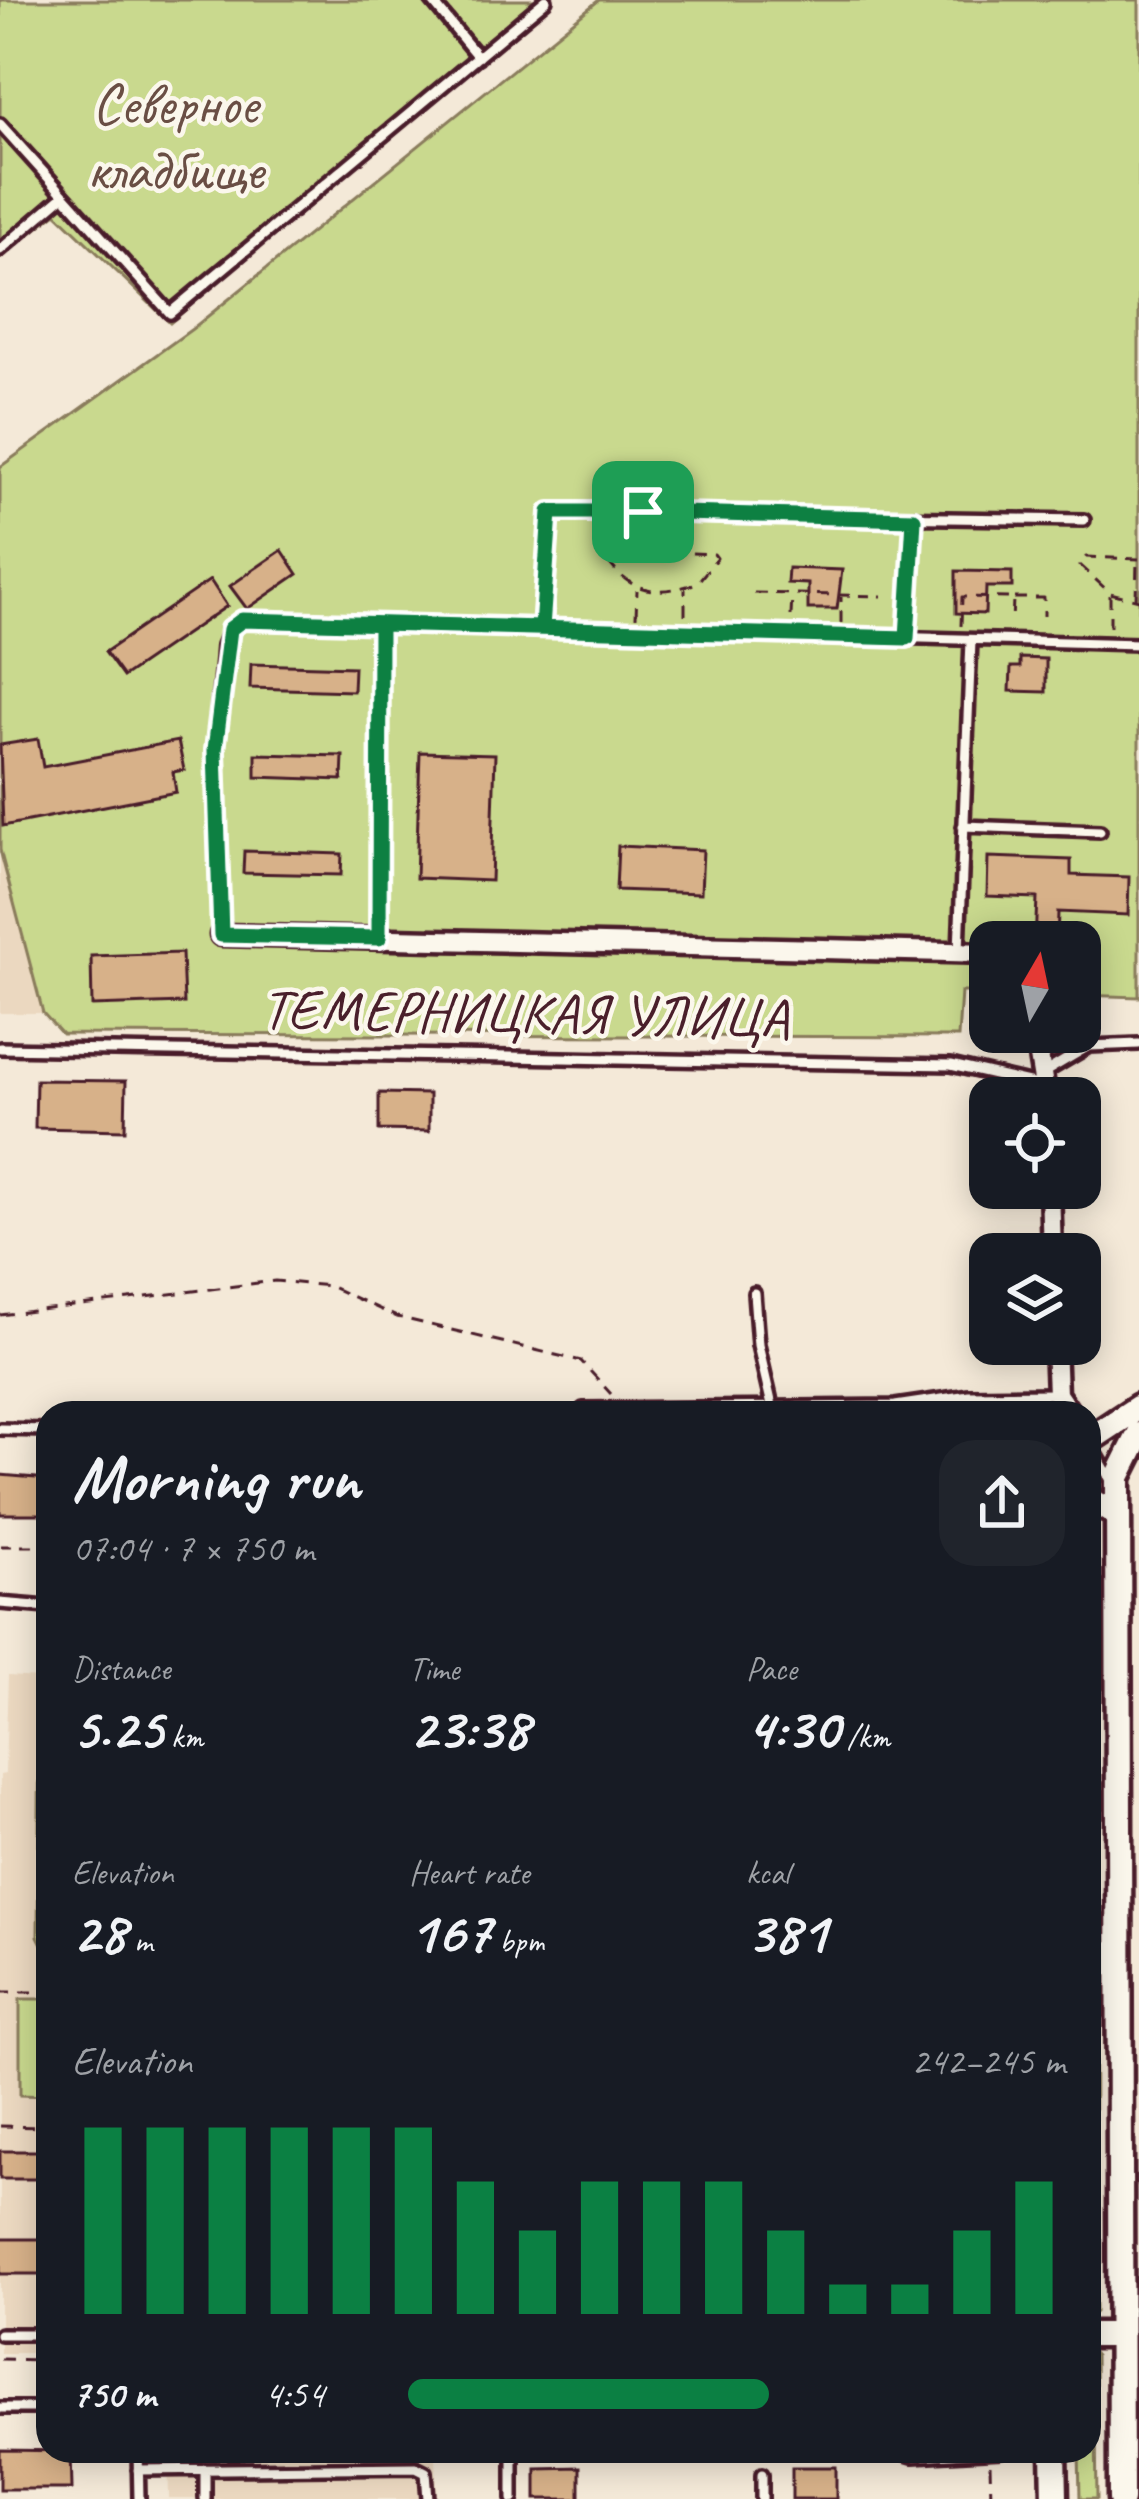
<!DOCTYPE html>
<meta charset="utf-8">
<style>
:root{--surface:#171b24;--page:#20242c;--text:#f1f3f6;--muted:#9ea1a6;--accent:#0b8043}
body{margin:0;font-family:Caveat,sans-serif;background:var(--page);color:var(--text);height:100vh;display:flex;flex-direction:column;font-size:45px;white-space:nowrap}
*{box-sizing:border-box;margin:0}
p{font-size:39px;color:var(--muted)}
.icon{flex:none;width:66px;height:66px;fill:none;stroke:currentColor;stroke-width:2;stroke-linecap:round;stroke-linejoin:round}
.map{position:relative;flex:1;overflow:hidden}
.details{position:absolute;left:36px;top:1401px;width:1065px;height:1062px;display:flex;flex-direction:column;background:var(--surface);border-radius:36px;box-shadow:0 6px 30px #0003}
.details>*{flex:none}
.needle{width:78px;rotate:9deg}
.controls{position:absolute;left:969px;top:921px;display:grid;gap:24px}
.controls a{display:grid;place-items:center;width:132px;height:132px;border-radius:24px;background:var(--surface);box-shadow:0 6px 30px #0003;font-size:60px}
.pin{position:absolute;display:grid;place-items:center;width:102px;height:102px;color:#fff;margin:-51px;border-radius:24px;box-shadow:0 6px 18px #0006}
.round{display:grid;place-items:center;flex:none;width:126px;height:126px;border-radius:36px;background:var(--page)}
.summary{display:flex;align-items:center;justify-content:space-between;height:204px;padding:0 36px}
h1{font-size:66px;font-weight:700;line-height:90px}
.figures{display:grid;grid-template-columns:repeat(3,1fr);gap:18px;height:204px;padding:12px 36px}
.figures div{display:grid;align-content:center}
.figures b{font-size:60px;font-weight:700}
.figures small{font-size:33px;font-weight:400}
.figures p{font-size:33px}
.chart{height:336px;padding:24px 36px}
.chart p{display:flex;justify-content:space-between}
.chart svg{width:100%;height:216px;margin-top:12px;stroke:var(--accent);stroke-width:6}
ul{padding:0 36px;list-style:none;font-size:39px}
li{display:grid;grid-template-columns:192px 144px 1fr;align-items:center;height:90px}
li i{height:30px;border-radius:15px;background:var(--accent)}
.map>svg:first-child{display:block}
.built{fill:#ebd8c0}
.green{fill:#c9d98e;stroke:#8a7c5c;stroke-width:3}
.building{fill:#d7b189;stroke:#4a1f2b;stroke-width:3}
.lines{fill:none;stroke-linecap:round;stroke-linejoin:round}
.lane-casing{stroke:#4a1f2b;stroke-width:18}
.street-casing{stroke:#4a1f2b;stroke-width:27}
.secondary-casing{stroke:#4a1f2b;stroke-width:33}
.path{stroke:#4a1f2b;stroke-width:3;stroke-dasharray:12 9;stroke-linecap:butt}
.lane{stroke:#fbf7ec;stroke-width:9}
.street{stroke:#fbf7ec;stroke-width:18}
.secondary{stroke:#fbf7ec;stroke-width:24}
.route-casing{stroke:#fff;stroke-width:24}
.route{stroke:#0b8043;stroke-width:15}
.labels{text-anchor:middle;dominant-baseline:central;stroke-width:9;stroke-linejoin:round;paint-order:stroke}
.park-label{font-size:57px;fill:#6a4e44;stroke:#fbf7ec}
.street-label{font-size:57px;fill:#4a1f2b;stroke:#fbf7ec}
</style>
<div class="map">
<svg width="1139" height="2499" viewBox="0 0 1139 2499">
<rect width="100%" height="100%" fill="#f4e9d8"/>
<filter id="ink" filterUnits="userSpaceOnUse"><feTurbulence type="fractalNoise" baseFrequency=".00833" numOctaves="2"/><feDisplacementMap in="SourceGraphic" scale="24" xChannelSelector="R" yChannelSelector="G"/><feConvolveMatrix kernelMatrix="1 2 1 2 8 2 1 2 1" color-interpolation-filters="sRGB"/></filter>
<g filter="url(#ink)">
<!-- built -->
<path class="built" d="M0,850L43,1013H0Z
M48,1670V2353H0V1775L5,1774L8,1676L39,1678Z
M168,2451H436L437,2499H169Z"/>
<!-- green -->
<path class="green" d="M0,0H548L170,323L56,213L0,258Z
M599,0H1139V997L1080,995V942H990L981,992H961L958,1037L62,1034L43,1013L0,850V467L192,329Z
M1089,1516L1094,1519L1095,2312L1089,2318Z
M48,1686V1957L38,1936L40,1703Z
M20,1999H48V2096L20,2095Z
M1089,2349L1095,2356L1097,2499H1080L1079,2451H1089Z"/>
<!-- building -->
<path class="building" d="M282,550L298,574L247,609L230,586Z
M788,568L842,570L837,609H808V584L787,583Z
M956,571L1012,572V587H986L985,614L956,613Z
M210,580L227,606L123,677L105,652Z
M1020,658L1046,659V692L1010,691L1011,667H1020Z
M251,664L354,667L353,691L250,688Z
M38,739L43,767L178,741L184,770L173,772L176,792L3,826L0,745Z
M420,752L495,754L491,881L416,878Z
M256,754L343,756L342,780L256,777Z
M618,846L703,850L701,893L616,890Z
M244,851L342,854L341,875L243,873Z
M988,857L1071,860V875L1129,877L1128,915L1058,912L1057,942H1035L1037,898L987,896Z
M182,953L184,1003L92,1006L91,956Z
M36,1080L126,1081L125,1130L35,1128Z
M379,1093L429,1094V1131L379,1130Z
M0,1475L48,1479V1514H0Z
M0,2151H48V2179H0Z
M0,2239H48V2274H0Z
M0,2450L71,2451L72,2489H0Z
M580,2467V2499H536V2468Z
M792,2467H836V2499H792Z"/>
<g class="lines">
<defs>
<path id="lane" d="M431,0L478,57
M0,124L170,313L546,0
M0,250L62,197
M542,628L550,512L1084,520
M907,638L914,519
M963,826L1100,831
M221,935L215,750L223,645L230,629L242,619L1139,644
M379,938L380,624
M959,951L971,640
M0,1048L951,1065L1042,1086
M1045,1072L1089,1046L1139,1044
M754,1293L758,1345L773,1410
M583,1409L895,1406L969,1395L1056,1394
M0,1429L48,1430
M1091,1445L1112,1482
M0,1603L48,1607
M0,2334H48
M0,2408H48
M138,2451L139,2499
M513,2451V2499
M896,2451L913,2456L1001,2451
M205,2469V2499
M138,2470L416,2467L426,2472L428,2499
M762,2499V2474"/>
<path id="street" d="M221,935L990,953
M1035,1032L1046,1098
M1050,1188L1052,1254
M1055,1344L1057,1394L1070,1413"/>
<path id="secondary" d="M1089,1440L1139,1407
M1089,1500L1118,1514
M1089,2335H1120
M1054,2451L1055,2499
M1121,2499L1118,1492V1477L1139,1435"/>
</defs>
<!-- lane casing -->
<use href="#lane" class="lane-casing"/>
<!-- street casing -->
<use href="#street" class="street-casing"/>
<!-- secondary casing -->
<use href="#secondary" class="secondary-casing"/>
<!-- path -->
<path class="path" d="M608,549L714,554L717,558L697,583C657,596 630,594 605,557Z
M1139,559L1086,557L1080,565L1110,593L1139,600
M754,593L882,596
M1014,598H1044V616
M1136,599L1137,560
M685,615V589
M791,616L792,596
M636,617L637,590
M841,623V597
M961,626L962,597L1013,598L1012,623
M1110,627V595
M0,1315L275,1281L329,1286L397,1317L581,1361L611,1394
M0,1546H48
M0,1992H48
M0,2126L42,2127
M0,2359L48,2360
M990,2465L991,2499"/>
<!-- lane -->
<use href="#lane" class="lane"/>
<!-- street -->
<use href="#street" class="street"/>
<!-- secondary -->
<use href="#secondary" class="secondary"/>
</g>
</g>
<g class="lines" filter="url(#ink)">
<defs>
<path id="route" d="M643,512H550L542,628L242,620L230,629L215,750L221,935L379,938L380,624L907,638L914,519L643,512"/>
</defs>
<!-- route casing -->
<use href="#route" class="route-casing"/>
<!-- route -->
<use href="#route" class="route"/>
</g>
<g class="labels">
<!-- park labels -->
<g class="park-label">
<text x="175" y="104">Северное<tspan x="175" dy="66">кладбище</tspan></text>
</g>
<!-- street labels -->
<g class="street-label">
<text transform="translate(525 1013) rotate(1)">ТЕМЕРНИЦКАЯ УЛИЦА</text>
</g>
</g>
</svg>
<div class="controls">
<a><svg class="needle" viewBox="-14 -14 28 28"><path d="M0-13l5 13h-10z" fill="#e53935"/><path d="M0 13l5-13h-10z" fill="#9ea1a6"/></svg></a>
<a><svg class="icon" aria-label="locate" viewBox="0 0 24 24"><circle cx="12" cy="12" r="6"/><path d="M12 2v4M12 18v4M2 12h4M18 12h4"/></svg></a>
<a><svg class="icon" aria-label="layers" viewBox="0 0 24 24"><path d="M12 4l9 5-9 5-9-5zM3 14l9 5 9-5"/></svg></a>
</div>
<div class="pin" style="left:643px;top:512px;background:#1e9e55"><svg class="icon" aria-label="arrive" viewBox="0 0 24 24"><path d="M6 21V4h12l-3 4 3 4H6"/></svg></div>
<section class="details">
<div class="summary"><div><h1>Morning run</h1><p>07:04 · 7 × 750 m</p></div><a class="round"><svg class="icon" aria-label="share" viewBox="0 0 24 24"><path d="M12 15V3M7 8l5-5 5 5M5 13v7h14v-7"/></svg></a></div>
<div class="figures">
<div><p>Distance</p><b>5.25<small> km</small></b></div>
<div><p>Time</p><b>23:38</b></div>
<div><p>Pace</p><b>4:30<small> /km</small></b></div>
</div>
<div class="figures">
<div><p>Elevation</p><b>28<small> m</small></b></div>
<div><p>Heart rate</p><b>167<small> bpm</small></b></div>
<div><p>kcal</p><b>381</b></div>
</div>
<div class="chart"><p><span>Elevation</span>242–245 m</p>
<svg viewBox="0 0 160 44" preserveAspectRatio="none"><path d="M5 44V6M15 44V6M25 44V6M35 44V6M45 44V6M55 44V6M65 44V17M75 44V27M85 44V17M95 44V17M105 44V17M115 44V27M125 44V38M135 44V38M145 44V27M155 44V17"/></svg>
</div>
<ul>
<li><b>750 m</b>4:54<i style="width:55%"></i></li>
</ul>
</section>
</div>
